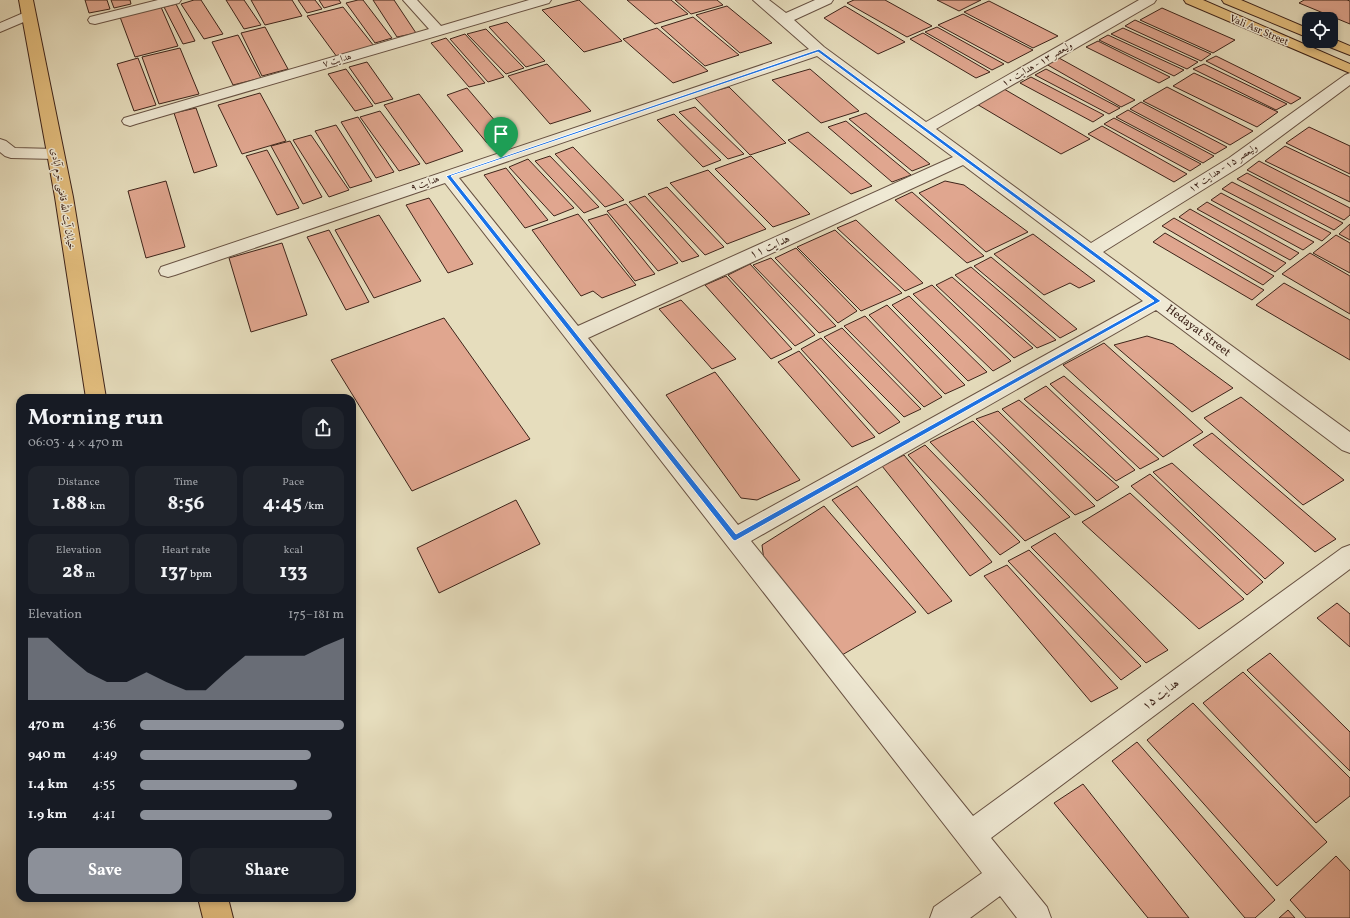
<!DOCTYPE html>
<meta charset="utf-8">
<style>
:root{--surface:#171b24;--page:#20242c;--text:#f1f3f6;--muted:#9ea1a6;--accent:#8c9099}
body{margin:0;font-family:Vollkorn,Amiri,serif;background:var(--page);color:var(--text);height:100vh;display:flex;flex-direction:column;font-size:15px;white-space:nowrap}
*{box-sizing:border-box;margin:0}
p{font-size:13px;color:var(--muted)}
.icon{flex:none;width:22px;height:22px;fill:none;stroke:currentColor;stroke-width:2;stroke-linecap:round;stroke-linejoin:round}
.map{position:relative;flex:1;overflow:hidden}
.panel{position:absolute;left:16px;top:394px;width:340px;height:508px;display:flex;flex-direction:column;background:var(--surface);border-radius:12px;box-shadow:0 2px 6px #0003}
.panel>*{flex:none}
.controls{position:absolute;left:1302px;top:12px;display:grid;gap:8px}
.controls a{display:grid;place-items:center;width:36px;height:36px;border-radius:8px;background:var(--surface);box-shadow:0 2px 6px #0003;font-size:20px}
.pin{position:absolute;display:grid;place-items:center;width:34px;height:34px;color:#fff;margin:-41px -17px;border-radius:50% 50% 50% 0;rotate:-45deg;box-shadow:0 0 4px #0007}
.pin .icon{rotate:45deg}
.round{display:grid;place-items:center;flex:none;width:42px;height:42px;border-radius:12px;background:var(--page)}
.headline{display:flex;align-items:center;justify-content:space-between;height:68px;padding:0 12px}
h1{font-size:22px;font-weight:700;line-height:30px}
.metrics{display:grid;grid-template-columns:repeat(3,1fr);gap:6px;height:68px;padding:4px 12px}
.metrics div{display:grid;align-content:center;border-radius:10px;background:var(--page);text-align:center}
.metrics b{font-size:20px;font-weight:700}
.metrics small{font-size:11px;font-weight:400}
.metrics p{font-size:11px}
.chart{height:112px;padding:8px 12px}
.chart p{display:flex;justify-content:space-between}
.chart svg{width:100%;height:72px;margin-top:4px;fill:var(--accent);opacity:.7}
.button{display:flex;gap:8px;margin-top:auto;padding:8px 12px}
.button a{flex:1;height:46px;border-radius:12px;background:var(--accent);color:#fff;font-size:16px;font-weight:700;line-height:46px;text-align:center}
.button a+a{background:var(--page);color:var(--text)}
ul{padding:0 12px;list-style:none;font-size:13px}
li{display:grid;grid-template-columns:64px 48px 1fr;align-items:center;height:30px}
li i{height:10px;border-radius:5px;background:var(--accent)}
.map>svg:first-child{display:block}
.building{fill:#e0a68f;stroke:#3e241a}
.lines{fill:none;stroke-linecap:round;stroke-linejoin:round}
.minor-casing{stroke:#685243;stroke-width:2}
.major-casing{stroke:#3e241a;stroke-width:2}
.minor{fill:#efe9d4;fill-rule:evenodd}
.major{fill:#e3be7e;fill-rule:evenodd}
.route{fill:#1a73e8;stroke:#fff;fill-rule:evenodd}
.labels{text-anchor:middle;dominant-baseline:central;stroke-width:3;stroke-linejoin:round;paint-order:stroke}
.far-street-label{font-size:10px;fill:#3e241a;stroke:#efe9d4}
.street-label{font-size:12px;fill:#3e241a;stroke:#efe9d4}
</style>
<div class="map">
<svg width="1350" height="918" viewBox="0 0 1350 918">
<rect width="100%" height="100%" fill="#e6ddbd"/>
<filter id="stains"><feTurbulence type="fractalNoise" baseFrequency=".005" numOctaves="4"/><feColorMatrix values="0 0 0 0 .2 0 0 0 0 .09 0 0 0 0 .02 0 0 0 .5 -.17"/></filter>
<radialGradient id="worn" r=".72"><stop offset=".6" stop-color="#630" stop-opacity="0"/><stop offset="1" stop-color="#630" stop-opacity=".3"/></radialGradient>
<!-- building -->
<path class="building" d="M85,0H107L110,9L89,13Z
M111,0H130L131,4L114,8Z
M194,0H201L223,34L204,39L181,4Z
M226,0H244L261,25L244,29Z
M251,0H292L302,16L265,25Z
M298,0H315L322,9L307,13Z
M319,0H339L341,3L324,8Z
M358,0H363L392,38L375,43L346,3Z
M373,0H394L416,33L397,37Z
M579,0L622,41L584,52L542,10Z
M627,0H671L688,14L655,24Z
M675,0H717L723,5L691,14Z
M854,0H885L932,26L907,37L847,3Z
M937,0H981L959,11Z
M1304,0H1347L1350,1V24L1299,3Z
M989,1L1058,36L1033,48L964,12Z
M176,4L195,41L183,44L164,7Z
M727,6L772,43L740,53L696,15Z
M845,6L905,42L878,54L824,18Z
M161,7L178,46L135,57L120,17Z
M343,7L374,46L337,57L307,16Z
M1162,8L1235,40L1213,53L1140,20Z
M963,14L1033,50L1008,63L938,25Z
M693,17L739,55L705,66L661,27Z
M1135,20L1211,54L1201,61L1125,26Z
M507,22L545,61L526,67L489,27Z
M265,27L288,69L262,76L241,33Z
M937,27L1004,64L992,70L925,32Z
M657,28L708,71L673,83L623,39Z
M1123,28L1198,62L1187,69L1111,34Z
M486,29L524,68L506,74L467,34Z
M923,33L990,72L976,78L910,39Z
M465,34L504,77L488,82L450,39Z
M238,35L261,78L233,85L212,42Z
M1108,35L1184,70L1174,76L1099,40Z
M446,38L485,83L469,87L431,43Z
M1098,41L1170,77L1159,83L1086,47Z
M180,48L199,94L159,104L142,57Z
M1216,56L1301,98L1291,104L1206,61Z
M138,58L156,105L134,111L117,64Z
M1059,58L1135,100L1121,107L1046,64Z
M367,62L393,99L375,104L349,67Z
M547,64L591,111L550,124L508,76Z
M1204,64L1287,104L1276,110L1193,69Z
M346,69L373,106L355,111L328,74Z
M810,69L859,111L821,123L772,80Z
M1046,69L1120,108L1109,114L1035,75Z
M1194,73L1278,112L1257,127L1173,86Z
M1031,77L1104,115L1093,122L1020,83Z
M729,87L786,143L750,155L694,97Z
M1167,87L1253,131L1230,145L1143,101Z
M467,88L508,136L487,143L447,95Z
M1004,89L1090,139L1061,154L975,103Z
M260,93L286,141L242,154L218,105Z
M419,94L463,151L426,164L384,105Z
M1141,102L1227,147L1215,154L1130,109Z
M695,107L744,154L728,159L679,112Z
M196,108L217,166L194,173L174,113Z
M1128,110L1214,156L1203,163L1116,117Z
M380,111L420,164L399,171L360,117Z
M866,113L930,164L912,171L849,119Z
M674,114L721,160L703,167L657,120Z
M358,117L394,172L376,178L341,122Z
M1114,118L1201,164L1190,171L1104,124Z
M846,121L911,175L892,182L828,127Z
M336,125L372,181L350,188L315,131Z
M1102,126L1187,174L1174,182L1088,134Z
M1309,127L1350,146V174L1286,143Z
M808,132L872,186L851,194L788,140Z
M311,135L349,190L329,197L293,140Z
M290,141L322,197L303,204L271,146Z
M1285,146L1350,177V202L1265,161Z
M573,147L624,200L605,207L555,154Z
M267,150L299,208L277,215L246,156Z
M550,156L599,207L584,213L535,161Z
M751,156L810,214L773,227L715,169Z
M528,159L574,208L554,216L509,167Z
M1259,161L1350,208V215L1344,220L1247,170Z
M506,168L548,220L525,228L484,175Z
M708,170L766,229L727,244L670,183Z
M1247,173L1343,223L1334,230L1237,179Z
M166,181L185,247L146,258L128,191Z
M945,181L964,185L1028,232L986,252L919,193Z
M1232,182L1331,233L1322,241L1222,189Z
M667,187L724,247L705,255L648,194Z
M912,192L984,256L967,263L895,200Z
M1221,193L1314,242L1303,250L1211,200Z
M645,196L699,256L682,262L629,202Z
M429,198L473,264L448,273L406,205Z
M1207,202L1299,253L1290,260L1197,209Z
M626,204L678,263L658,271L607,211Z
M1190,209L1286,263L1275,272L1179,217Z
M578,214L636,285L602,298L593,291L581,296L532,230Z
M607,214L655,274L635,281L588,220Z
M379,215L421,281L374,298L335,230Z
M1174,218L1274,276L1263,285L1162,226Z
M856,220L923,283L905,291L837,228Z
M1350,224V240L1339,234Z
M329,230L369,302L346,310L307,237Z
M835,230L902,293L861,311L797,247Z
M1165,233L1264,290L1252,300L1153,242Z
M1033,234L1095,281L1079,288L1070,283L1044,295L994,254Z
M1336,235L1350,243V273L1313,253Z
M282,243L307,315L251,332L229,258Z
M796,248L857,311L838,323L775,258Z
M1310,253L1350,276V314L1282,274Z
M991,257L1077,329L1060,338L974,266Z
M771,258L836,326L819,333L753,265Z
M750,264L815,335L795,346L728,275Z
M971,267L1056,340L1037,348L955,275Z
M726,276L792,349L771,359L705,285Z
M952,277L1033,348L1014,358L936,285Z
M1284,283L1350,320V360L1256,305Z
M932,285L1011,361L993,371L913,294Z
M909,296L987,372L968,381L892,305Z
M681,300L736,359L712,369L659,309Z
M887,305L965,385L945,394L869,315Z
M865,316L942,397L924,407L844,326Z
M444,318L530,439L412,491L331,360Z
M842,328L921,409L904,417L824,337Z
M1147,336L1173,344L1233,388L1192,412L1114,345Z
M821,338L900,422L879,434L801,349Z
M1104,343L1203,432L1163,457L1063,365Z
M799,351L875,437L852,447L778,362Z
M715,372L800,480L757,500L741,498L666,395Z
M1064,376L1159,459L1140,469L1050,384Z
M1046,386L1135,470L1116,481L1024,399Z
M1241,397L1344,480L1303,505L1204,418Z
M1019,400L1119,487L1097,501L1002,409Z
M998,411L1095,506L1075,515L976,419Z
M973,421L1070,517L1025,541L930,442Z
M1212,433L1336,539L1315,552L1193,445Z
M925,445L1020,542L1000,555L908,455Z
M904,455L992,562L970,576L882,466Z
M1172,463L1284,563L1265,579L1153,472Z
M1150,474L1263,582L1247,595L1131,486Z
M857,486L952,601L928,614L832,500Z
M1130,493L1244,599L1199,629L1082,522Z
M516,500L540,544L439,593L417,548Z
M824,506L916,612L842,655L764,561L762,545Z
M1055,533L1168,650L1146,663L1031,547Z
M1029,550L1141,666L1121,680L1008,561Z
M1007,565L1118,688L1091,702L984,576Z
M1337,603L1350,614V647L1317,618Z
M1270,653L1350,732V771L1247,670Z
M1243,672L1350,778V796L1316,823L1203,703Z
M1193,703L1327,842L1277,886L1147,740Z
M1137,742L1275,900L1255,918H1245L1112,761Z
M1083,784L1189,918H1148L1054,803Z
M1336,856L1350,871V918H1306L1290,900Z
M1288,910L1295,918H1279Z"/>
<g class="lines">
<defs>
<path id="minor" d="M158,0H181L179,3L95,24L90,23L88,20L90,17Z
M403,0H417L441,26L529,0H551L549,3L136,124L130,126L124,124L122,121L124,118L429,29Z
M753,0H769L786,13L815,0H833L831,3L794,20L824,47L926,122L1139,0H1156L1154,3L936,129L1091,243L1229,158L1345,75L1350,73V85L1241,166L1103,252L1350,432V453L1342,450L1156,310L751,541L973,816L1342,548L1350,545V569L991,838L1047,907L1051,918H1017L1000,896L970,918H930L934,907L982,873L445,183L175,275L168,277L161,275L159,271L161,267L809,49ZM817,56L953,157L578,326L459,178ZM963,165L1143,301L738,525L588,338Z
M28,11L33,12L35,15L33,18L0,32V23Z
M0,139L6,141L15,148L56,149L62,151L64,154L62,157L56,159L11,158L5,156L0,152Z"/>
<path id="major" d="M19,0H33L73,197L106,398H86L55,197Z
M1184,0H1203L1350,64V73L1186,3Z
M1222,0H1241L1309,29V38L1224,3Z
M1331,38L1350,46V55L1322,44L1320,41H1331Z
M198,898H228L233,918H203Z"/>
</defs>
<!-- minor casing -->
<use href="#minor" class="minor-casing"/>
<!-- major casing -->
<use href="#major" class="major-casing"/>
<!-- minor -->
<use href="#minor" class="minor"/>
<!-- major -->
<use href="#major" class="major"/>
</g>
<!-- route -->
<path class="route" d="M819,49L1161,301L735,541L733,540L446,176ZM818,52L1154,301L736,534L451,176Z"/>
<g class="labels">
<!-- far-street labels -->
<g class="far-street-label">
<text transform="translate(1259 30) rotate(23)">Vali Asr Street</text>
<text transform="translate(337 60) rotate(-16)">هدایت ۷</text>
<text transform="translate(1037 64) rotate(-30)">ولیعصر ۱۳ - هدایت ۱۰</text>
<text transform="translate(1223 168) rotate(-33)">ولیعصر ۱۵ - هدایت ۱۲</text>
<text transform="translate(425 183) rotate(-19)">هدایت ۹</text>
<text transform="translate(63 199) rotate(80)">خیابان آیت الله قاضی خرم آبادی</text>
</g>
<!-- street labels -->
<g class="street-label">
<text transform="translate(770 247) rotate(-24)">هدایت ۱۱</text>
<text transform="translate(1198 331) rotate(37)">Hedayat Street</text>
<text transform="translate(1161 695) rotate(-37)">هدایت ۱۵</text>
</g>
</g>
<rect width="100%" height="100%" filter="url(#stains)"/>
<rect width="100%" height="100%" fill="url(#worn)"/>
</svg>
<div class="controls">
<a><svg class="icon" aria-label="locate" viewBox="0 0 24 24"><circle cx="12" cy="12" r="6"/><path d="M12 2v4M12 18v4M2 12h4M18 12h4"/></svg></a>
</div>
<div class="pin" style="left:501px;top:158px;background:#1e9e55"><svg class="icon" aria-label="arrive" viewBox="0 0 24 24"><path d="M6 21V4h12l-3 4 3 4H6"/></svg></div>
<section class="panel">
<div class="headline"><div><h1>Morning run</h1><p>06:03 · 4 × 470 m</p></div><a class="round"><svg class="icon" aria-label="share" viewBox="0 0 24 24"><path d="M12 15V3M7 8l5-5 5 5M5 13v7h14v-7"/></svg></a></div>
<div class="metrics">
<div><p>Distance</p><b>1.88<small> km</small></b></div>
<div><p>Time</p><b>8:56</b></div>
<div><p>Pace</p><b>4:45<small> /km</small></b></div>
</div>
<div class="metrics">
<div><p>Elevation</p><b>28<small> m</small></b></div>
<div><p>Heart rate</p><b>137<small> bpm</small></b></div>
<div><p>kcal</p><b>133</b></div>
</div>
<div class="chart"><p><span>Elevation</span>175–181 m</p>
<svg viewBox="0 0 160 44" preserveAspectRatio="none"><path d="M0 44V6L10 6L20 17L30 27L40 33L50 33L60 27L70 33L80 38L90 38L100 27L110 17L120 17L130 17L140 17L150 11L160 6V44z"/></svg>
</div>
<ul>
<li><b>470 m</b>4:36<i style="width:100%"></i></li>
<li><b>940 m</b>4:49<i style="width:84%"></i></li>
<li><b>1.4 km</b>4:55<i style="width:77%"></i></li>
<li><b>1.9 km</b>4:41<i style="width:94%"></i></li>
</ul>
<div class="button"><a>Save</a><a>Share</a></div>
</section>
</div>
